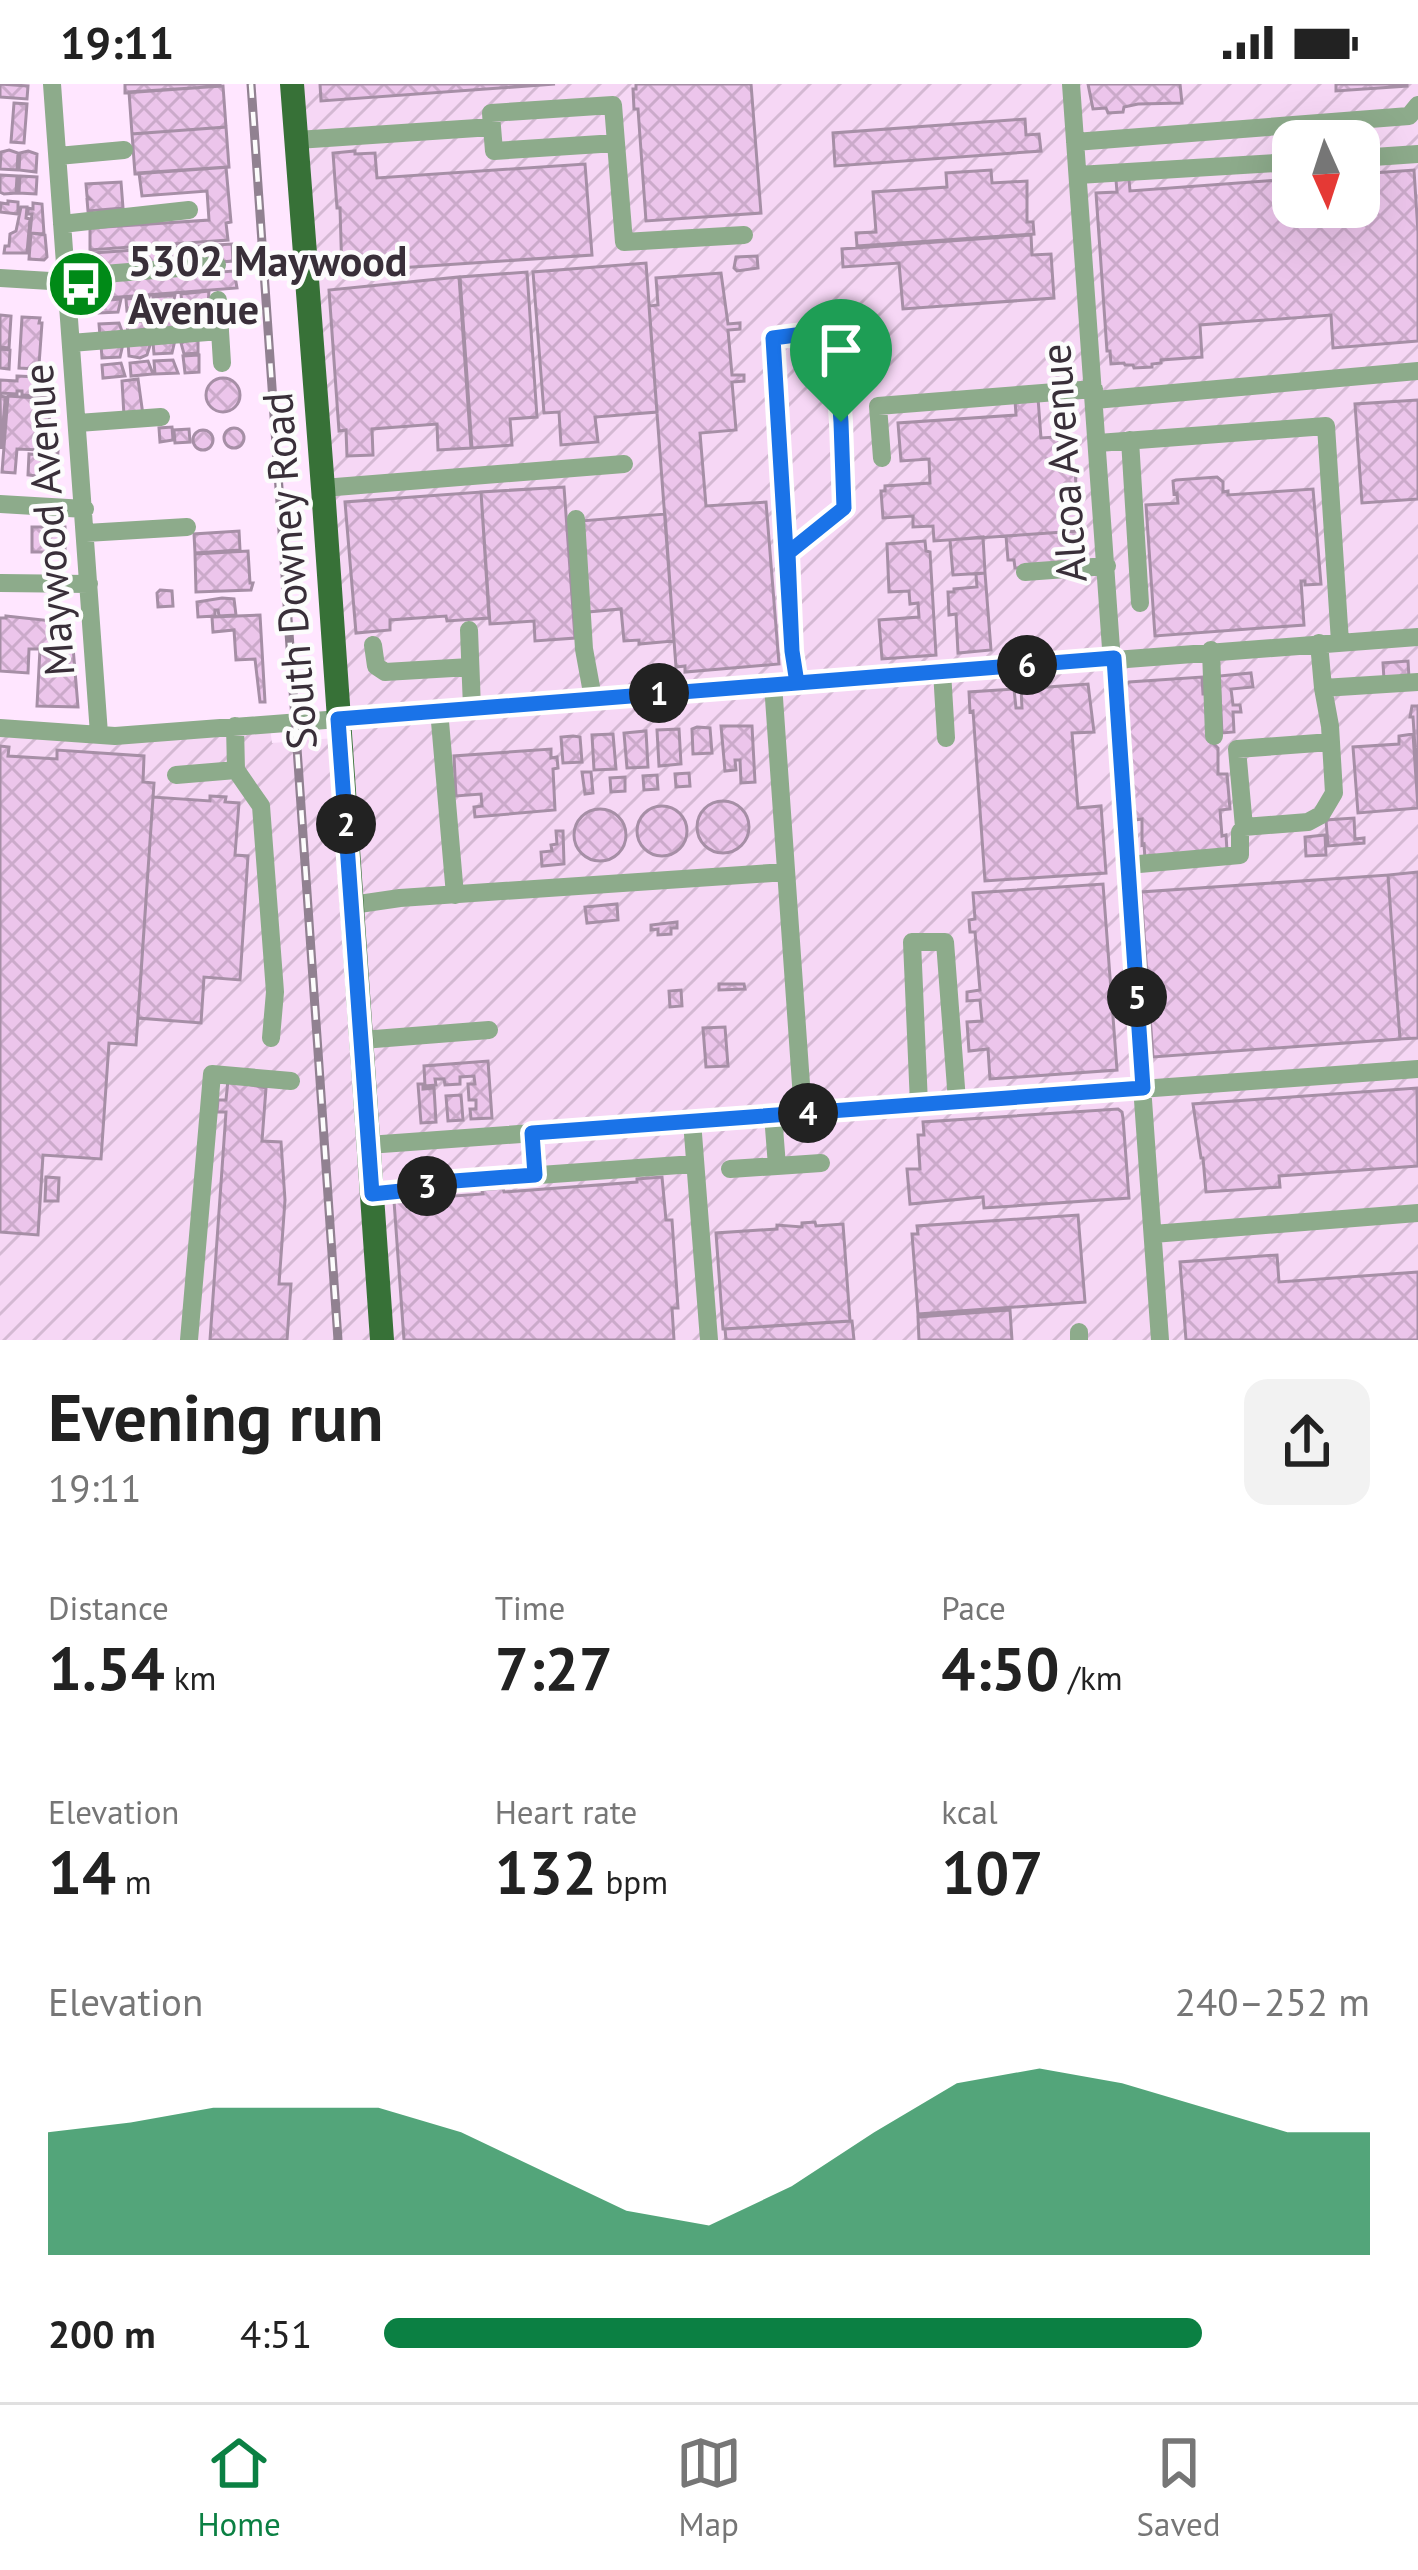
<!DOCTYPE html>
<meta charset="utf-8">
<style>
:root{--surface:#fff;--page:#f2f2f2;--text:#222;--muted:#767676;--line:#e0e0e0;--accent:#0b8043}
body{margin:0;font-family:"PT Sans",sans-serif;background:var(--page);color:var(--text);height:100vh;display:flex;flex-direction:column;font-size:45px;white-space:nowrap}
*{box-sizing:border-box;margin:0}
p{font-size:39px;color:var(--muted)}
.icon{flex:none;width:66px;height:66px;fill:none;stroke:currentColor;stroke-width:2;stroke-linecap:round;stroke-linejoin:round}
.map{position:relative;height:1256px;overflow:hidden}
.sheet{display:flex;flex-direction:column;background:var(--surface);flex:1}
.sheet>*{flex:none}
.needle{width:78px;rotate:177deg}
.controls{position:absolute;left:1272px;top:36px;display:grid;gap:24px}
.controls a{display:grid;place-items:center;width:108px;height:108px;border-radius:24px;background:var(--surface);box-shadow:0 12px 48px #0002;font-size:60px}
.pin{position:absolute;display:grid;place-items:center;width:102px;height:102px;color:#fff;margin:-123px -51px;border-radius:50% 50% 50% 0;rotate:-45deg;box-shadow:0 0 12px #0007}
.pin .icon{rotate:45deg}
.km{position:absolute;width:60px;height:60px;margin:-30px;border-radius:50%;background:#222;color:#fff;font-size:33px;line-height:60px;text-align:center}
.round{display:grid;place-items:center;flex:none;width:126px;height:126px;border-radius:24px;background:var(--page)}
.summary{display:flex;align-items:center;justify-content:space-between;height:204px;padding:0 48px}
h1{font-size:66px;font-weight:800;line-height:90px}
.figures{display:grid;grid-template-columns:repeat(3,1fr);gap:18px;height:204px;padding:12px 48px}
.figures div{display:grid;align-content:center}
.figures b{font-size:60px;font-weight:800}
.figures small{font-size:33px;font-weight:400}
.figures p{font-size:33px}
.chart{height:336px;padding:24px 48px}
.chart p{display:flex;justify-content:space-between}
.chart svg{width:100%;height:216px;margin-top:12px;fill:var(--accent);opacity:.7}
ul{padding:0 48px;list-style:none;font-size:39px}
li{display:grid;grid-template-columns:192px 144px 1fr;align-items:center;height:90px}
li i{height:30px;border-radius:15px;background:var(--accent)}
.status{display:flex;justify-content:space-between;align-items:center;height:84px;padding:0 60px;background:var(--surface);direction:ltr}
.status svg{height:33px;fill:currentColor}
.menu{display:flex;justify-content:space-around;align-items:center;height:168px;border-top:3px solid var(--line);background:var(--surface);font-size:33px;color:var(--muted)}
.menu a{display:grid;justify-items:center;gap:6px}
.menu .selected{color:var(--accent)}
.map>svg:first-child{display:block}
.industrial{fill:url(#industrial-furrows);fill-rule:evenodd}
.building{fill:url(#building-cross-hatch);stroke:#a68fa6;stroke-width:3}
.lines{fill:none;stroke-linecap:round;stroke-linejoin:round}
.minor{stroke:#8dab8b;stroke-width:18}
.major{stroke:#377137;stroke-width:24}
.rail-casing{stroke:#918191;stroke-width:9}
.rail{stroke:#fcfcfc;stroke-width:4.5;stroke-dasharray:14;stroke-linecap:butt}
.route-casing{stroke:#fff;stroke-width:24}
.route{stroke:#1a73e8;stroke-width:15}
.labels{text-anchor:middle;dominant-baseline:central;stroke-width:9;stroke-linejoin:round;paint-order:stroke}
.poi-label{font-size:42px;font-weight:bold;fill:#392f39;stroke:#fcfcfc;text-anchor:start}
.street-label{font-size:42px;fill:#392f39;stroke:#fcfcfc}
</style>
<div class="status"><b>19:11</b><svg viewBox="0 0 49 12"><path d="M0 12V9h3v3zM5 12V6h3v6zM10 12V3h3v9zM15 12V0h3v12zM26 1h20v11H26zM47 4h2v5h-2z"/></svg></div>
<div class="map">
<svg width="1418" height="1256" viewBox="0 0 1418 1256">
<defs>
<pattern id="industrial-furrows" width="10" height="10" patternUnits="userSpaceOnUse" patternTransform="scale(3)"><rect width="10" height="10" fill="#f6d7f5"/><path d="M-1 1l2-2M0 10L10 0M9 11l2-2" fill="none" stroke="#d4b9d3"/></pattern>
<pattern id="building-cross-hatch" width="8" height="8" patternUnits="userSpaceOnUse" patternTransform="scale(3)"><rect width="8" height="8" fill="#ecc5eb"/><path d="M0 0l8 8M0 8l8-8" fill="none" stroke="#cbaaca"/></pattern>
</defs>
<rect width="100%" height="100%" fill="#ffe6ff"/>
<!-- industrial -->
<path class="industrial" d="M302,0H1418V1256H0V641L88,649L269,637L272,659L347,653ZM1293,57H1359V123H1293Z"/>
<!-- building -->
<path class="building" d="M0,0L28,2L27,15L0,13Z
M125,0H220V2L125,9Z
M320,0H555L321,17Z
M636,0H751L761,129L646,137L638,25H634L633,5H636Z
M1088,0H1180L1182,19L1138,20L1124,23L1123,28L1108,29L1106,24L1093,25Z
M1336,0H1407V2L1336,7Z
M223,2L226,43L132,50L129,8Z
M14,19L27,20L24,59L11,58Z
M1025,35L1026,51L1039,50L1041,67L835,82L833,49Z
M226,43L229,83L135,90L132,50Z
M9,66L18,69L17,86L0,85L1,68Z
M28,67L37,70L36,88L19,86L20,69Z
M355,67V70L375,69L377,94L585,80L592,171L383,185L342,191L340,124H337L333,69Z
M226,83L231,138L226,139L228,156L90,166V144L209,136L207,107L142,112L139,89Z
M991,86L992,99L1027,97V138H1033L1034,150L857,162L856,149L876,148L873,108L947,103L946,89Z
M1414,86L1418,148V257L1333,264L1331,231L1200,241L1202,273L1161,276V279L1152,280V283L1134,284L1133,281H1125L1124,279L1111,280L1110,267H1107L1096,109L1117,108L1116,96L1129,95L1130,107L1293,95V123H1359V90Z
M0,91L17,92L16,109L4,110L0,108Z
M20,92L37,93L36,110L19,109Z
M121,98L123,124L88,127L87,115H90L87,112L86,100Z
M8,117L18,118V130L0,128L1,119L8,120Z
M33,119L42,120L44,150L30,149L32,130H28V124L33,125Z
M21,123H27L26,134L30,135L27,169H4L5,162H9L10,150L16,147Z
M31,149L45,151L47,173L44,176L29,175Z
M1031,151L1032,171L1051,170L1054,214L903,225L899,179L843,183L842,165Z
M232,160L233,177L183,181L182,178L181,163Z
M177,163L178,178L95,187L93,169Z
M757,172L758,184L737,187L734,184L736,173Z
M646,179L657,328L595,333L598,358L561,361L559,328L544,329L533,188Z
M234,187L237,204L94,215L95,197Z
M527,188L537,333L510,335L512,361L472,364L460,193Z
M721,189L728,240L740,239V245L728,246L732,291H744V297L732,298L736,346L700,349L706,422L766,418L779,580L685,588V582L676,583L649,222L658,221L656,194Z
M459,193L471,364L438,366L437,340L372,345L373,371L347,372L346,346L339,347L329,206Z
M209,207L208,220H182L181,210Z
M175,211L172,224L154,226L153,213Z
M149,213L146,225L127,227L126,215Z
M121,215L118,228L99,229L98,217Z
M0,231L11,232L9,264L0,263Z
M22,233L40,234L39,239H42L39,281L36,280V285L19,284Z
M173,234L178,247L156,249L155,236Z
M147,237V244L128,250L127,238Z
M119,239L123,250L100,252L99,240Z
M198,252V269L184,270L181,259Z
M175,256L172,269L154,270L153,258Z
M151,258L147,271L140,274L129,272L128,259Z
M123,260L120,273L102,274L101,261Z
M0,265L10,266L9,285L0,284Z
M199,271V288L185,289L183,272Z
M173,276L178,289L155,290L154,277Z
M148,277L153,290L131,292L130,279Z
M121,279L125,292L103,294L102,281Z
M17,292L37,293L36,297L49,298L48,313L22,311V307H17V310L0,309V296L17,297Z
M206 311a17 17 0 1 1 34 0a17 17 0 1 1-34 0Z
M138,295L143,331L124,332L122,297Z
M0,312L5,313V317L1,365Z
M8,312L51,315L47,367H58L56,394L28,391L29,370L40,371L41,366L17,365L15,389L2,388Z
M1038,314L1041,354L1071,352L1074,372H1070L1071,382H1075L1078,447L934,457L933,442L913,443V432L883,434L881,407H885V402L930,399L929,375L901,377L898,339L1016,331L1015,316Z
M1418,316V415L1362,419L1355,320Z
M172,343L173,356L160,358L159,344Z
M224 354a10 10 0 1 1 20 0a10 10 0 1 1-20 0Z
M189,345L190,358L175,359L174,346Z
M193 356a10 10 0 1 1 20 0a10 10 0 1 1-20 0Z
M1217,393L1223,398V408L1228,407V411L1313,405L1321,500L1305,501V497H1301L1304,541L1155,552L1146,421L1178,419L1177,409L1174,410L1173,397L1176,396Z
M564,403L575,554L535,557L534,537L490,540L481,408Z
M481,408L489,534L447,537L446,532L390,536V546L356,549L345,418Z
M665,430L674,557L639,560V556L624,557L621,525L587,528L580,437Z
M32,443H65V468H32Z
M239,447L240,466L195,469L194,450Z
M1078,447L1082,479L1015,484L1014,476H1008L1006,452Z
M983,453L985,489L953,491L950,456Z
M925,457L926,467L930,468L936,571L882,575L879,536L919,533L918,519L910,520L909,507L889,508L887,460Z
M248,467L250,499H253L251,506L196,508L195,470Z
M985,489L991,566L958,569L956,530L949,531L948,508H954V505L977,503L976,490Z
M160,506L172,507L173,522L158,523L157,509Z
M222,514L234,515L236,531L219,532L218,526H215V532L198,533L197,518Z
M260,531L265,618H260L255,575L236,576L234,546L213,548L212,533Z
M6,532L71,539L78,623L37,622L40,565H29L28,589L0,587V534H6Z
M1408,577L1409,594L1384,596L1383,579Z
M1251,589L1253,603L1231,605L1233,621H1240L1241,628H1233L1234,648L1222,649L1219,592Z
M1202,593L1203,610H1207L1212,658L1218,664V690H1227L1230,725L1220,726L1222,752L1226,751L1227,767L1145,775L1144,760L1142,761V735L1135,736L1126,601L1129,598Z
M1088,600L1094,648L1072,649L1078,724L1101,722L1106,789L985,797L973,627L970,628L969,608L1014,605L1016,624H1022L1021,605Z
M1412,622H1418V709L1413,633H1410Z
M721,642H752L755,698L741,699L740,676H735L736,686L725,687Z
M697,643L710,644L712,669L693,670L692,645Z
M679,645L681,680L659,682L657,646Z
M646,647L648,683L627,684L624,649Z
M613,650L616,685L594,686L592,651Z
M1413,650L1418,724L1358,729L1353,663L1399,660V652Z
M573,652L580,653L582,678L563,679L561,653Z
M0,662L9,663L8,672L57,675V666L144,672L143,698L154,699L136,961L109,959L101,1075L43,1071L38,1151L0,1148Z
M551,665V674L557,673L558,684L553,685L555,726L475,733L474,723L482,722L481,710L456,712L454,672Z
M582,688H591L593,709L585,710Z
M689,689L690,702L676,703L675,690Z
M657,691L658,705L644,706L643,692Z
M625,693V707L611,708L610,694Z
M210,712L226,713L225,718L239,719L235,771L248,772L240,896L204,893L201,939L138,934L153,713L210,717Z
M697 743a26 26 0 1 1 52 0a26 26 0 1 1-52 0Z
M637 747a25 25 0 1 1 50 0a25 25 0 1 1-50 0Z
M574 751a26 26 0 1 1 52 0a26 26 0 1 1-52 0Z
M1354,734L1355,755L1364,754V759L1328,762L1326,736Z
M556,747H563L564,780L542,782L541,768L552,767L551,761L557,760Z
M1325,751L1326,771L1306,772L1305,753Z
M1418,788V954L1400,955L1388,791Z
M1388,791L1400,955L1153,973L1141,808Z
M1103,800L1117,986L990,995L988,965L969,967L967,938L982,937L980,916L967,917V908L980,906L975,848H970L969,836L975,835L973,809Z
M617,820L618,836L587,839L585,823Z
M677,838V844H671V850L658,851V845L651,846V841Z
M719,900H744L745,905L719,906Z
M681,906L682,922L670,923L669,907Z
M725,943L728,982L706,983L703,944Z
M488,977L492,1034L471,1035L470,1025H476V1016H469L468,1000H475L474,992L460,993V1000L445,1001L444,995H435L436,1001L425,1002L424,982Z
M228,996L266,1004L262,1057L281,1058L285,1116L279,1200H291L287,1256H210L226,1028H217L218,1016H226Z
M418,1000H423V1005L434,1004L436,1038L421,1039Z
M1417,1004L1418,1082L1279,1092L1280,1103L1206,1108L1203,1074H1201L1193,1020Z
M461,1011L463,1036L448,1037L446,1012Z
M1118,1025L1122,1028L1123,1034L1129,1114L984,1124L983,1113L910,1120L907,1085H920L918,1051H924L923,1038Z
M46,1093L59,1094L58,1117H45Z
M662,1093L666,1136H672L678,1224H672L674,1256H404L394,1117L426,1110V1114L483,1110L482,1106L503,1104L504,1108L637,1098V1095Z
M1078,1131L1085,1218L918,1230L912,1150H918L917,1142Z
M815,1138L816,1142L843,1140L850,1237L723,1245L716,1149L777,1145V1141L802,1143V1139Z
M1277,1171L1279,1198L1418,1188V1256H1186L1180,1178Z
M1010,1226L1012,1256H919L918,1233Z
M852,1237L854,1256H726L725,1245Z"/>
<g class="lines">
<!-- minor -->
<path class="minor" d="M52,0L99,650
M1071,0L1160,1256
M492,43L491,29L613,21L616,59
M297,56L492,43L494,67L616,59L624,158L744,151
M1075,58L1409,32L1418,21
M58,72L124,66
M1359,74L1418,70
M1078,91L1293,78
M62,140L189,126
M66,193L217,181
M0,194L67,198
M218,216L220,247
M71,259L220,247L222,279
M1095,316L1418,287
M78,339L161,333
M1130,356L1140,519
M1098,359L1326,342L1340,558
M882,374L878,322L1094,305
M323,404L624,380
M0,420L85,425
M576,435L584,565L593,614
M86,449L187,443
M788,469L844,424L841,339L834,246L773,253L792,567L797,599
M1025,488L1107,482
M0,499L89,500
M469,546L472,624
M1319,559L1323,604L1418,598
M373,561L376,582L385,588L470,583
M1211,566L1214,652
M942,587L946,654
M773,600L803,1029
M439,626L455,811
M235,642L236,686L261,722L275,908L271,954
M0,644L115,652L1418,553
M176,691L236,686
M1244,743L1237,665L1331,658
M1128,781L1240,771V748L1244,743L1308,738L1321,731L1334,709L1330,642L1323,604
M352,821L400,814L786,788
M362,956L489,946
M919,1020L912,858H945L957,1017
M773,1031L777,1082L821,1079
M692,1037L709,1256
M368,1061L1418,985
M730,1085L777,1082
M372,1110L411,1106L455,1097L694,1080
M1153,1150L1418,1129
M1079,1248V1256
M189,1256L212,990L291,997"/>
<!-- major -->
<path class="major" d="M292,0L323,404L382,1256"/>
<defs>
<path id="rail" d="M251,0L338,1256"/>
</defs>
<!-- rail casing -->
<use href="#rail" class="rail-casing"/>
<!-- rail -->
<use href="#rail" class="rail"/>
</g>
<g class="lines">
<defs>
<path id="route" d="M841,338L844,424L788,469L792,567L797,599L338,635L372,1110L411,1106L454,1097L535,1091L532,1049L1143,1004L1114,574L797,599L792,567L773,254L834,246L841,338"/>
</defs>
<!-- route casing -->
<use href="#route" class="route-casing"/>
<!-- route -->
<use href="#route" class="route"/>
</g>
<!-- icons -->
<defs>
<symbol id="bus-disc" viewBox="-11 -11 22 22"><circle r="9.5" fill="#008a17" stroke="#fcfcfc"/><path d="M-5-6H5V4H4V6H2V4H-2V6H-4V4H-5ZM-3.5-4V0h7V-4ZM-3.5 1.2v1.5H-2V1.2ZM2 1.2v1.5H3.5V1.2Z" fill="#fff"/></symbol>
</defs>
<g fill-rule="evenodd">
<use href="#bus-disc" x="43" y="162" width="76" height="76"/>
</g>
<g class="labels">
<!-- poi labels -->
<g class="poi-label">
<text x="128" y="176">5302 Maywood<tspan x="128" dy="48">Avenue</tspan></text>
</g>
<!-- street labels -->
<g class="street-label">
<text transform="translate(1063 379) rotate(-94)">Alcoa Avenue</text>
<text transform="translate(48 436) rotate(-94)">Maywood Avenue</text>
<text transform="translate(289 487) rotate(-94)">South Downey Road</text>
</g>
</g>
</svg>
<div class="controls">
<a><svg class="needle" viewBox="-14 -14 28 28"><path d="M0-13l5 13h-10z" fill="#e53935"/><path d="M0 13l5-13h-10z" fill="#767676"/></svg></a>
</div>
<div class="pin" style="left:841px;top:338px;background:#1e9e55"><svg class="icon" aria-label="arrive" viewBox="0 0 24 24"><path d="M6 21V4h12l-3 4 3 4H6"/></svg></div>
<b class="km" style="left:659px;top:609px">1</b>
<b class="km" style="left:346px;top:740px">2</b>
<b class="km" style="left:427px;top:1102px">3</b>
<b class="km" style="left:808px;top:1029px">4</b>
<b class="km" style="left:1137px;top:913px">5</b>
<b class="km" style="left:1027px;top:581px">6</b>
</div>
<section class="sheet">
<div class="summary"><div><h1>Evening run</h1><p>19:11</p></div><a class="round"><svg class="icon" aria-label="share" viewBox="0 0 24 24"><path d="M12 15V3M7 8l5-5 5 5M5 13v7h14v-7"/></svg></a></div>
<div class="figures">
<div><p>Distance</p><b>1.54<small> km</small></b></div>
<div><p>Time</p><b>7:27</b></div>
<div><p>Pace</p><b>4:50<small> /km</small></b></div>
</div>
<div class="figures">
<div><p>Elevation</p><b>14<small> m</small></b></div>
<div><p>Heart rate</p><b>132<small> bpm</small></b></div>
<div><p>kcal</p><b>107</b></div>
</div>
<div class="chart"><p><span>Elevation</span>240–252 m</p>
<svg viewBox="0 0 160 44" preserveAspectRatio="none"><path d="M0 44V19L10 17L20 14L30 14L40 14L50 19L60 27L70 35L80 38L90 30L100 19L110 9L120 6L130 9L140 14L150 19L160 19V44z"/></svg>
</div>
<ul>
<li><b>200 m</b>4:51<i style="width:83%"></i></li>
</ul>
</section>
<nav class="menu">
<a class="selected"><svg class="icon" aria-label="home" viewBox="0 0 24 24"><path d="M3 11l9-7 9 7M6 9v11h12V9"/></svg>Home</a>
<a><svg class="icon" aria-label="map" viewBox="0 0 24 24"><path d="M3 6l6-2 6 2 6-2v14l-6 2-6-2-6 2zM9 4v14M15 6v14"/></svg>Map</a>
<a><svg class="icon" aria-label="saved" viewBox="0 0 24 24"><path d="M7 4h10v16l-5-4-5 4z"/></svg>Saved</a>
</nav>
